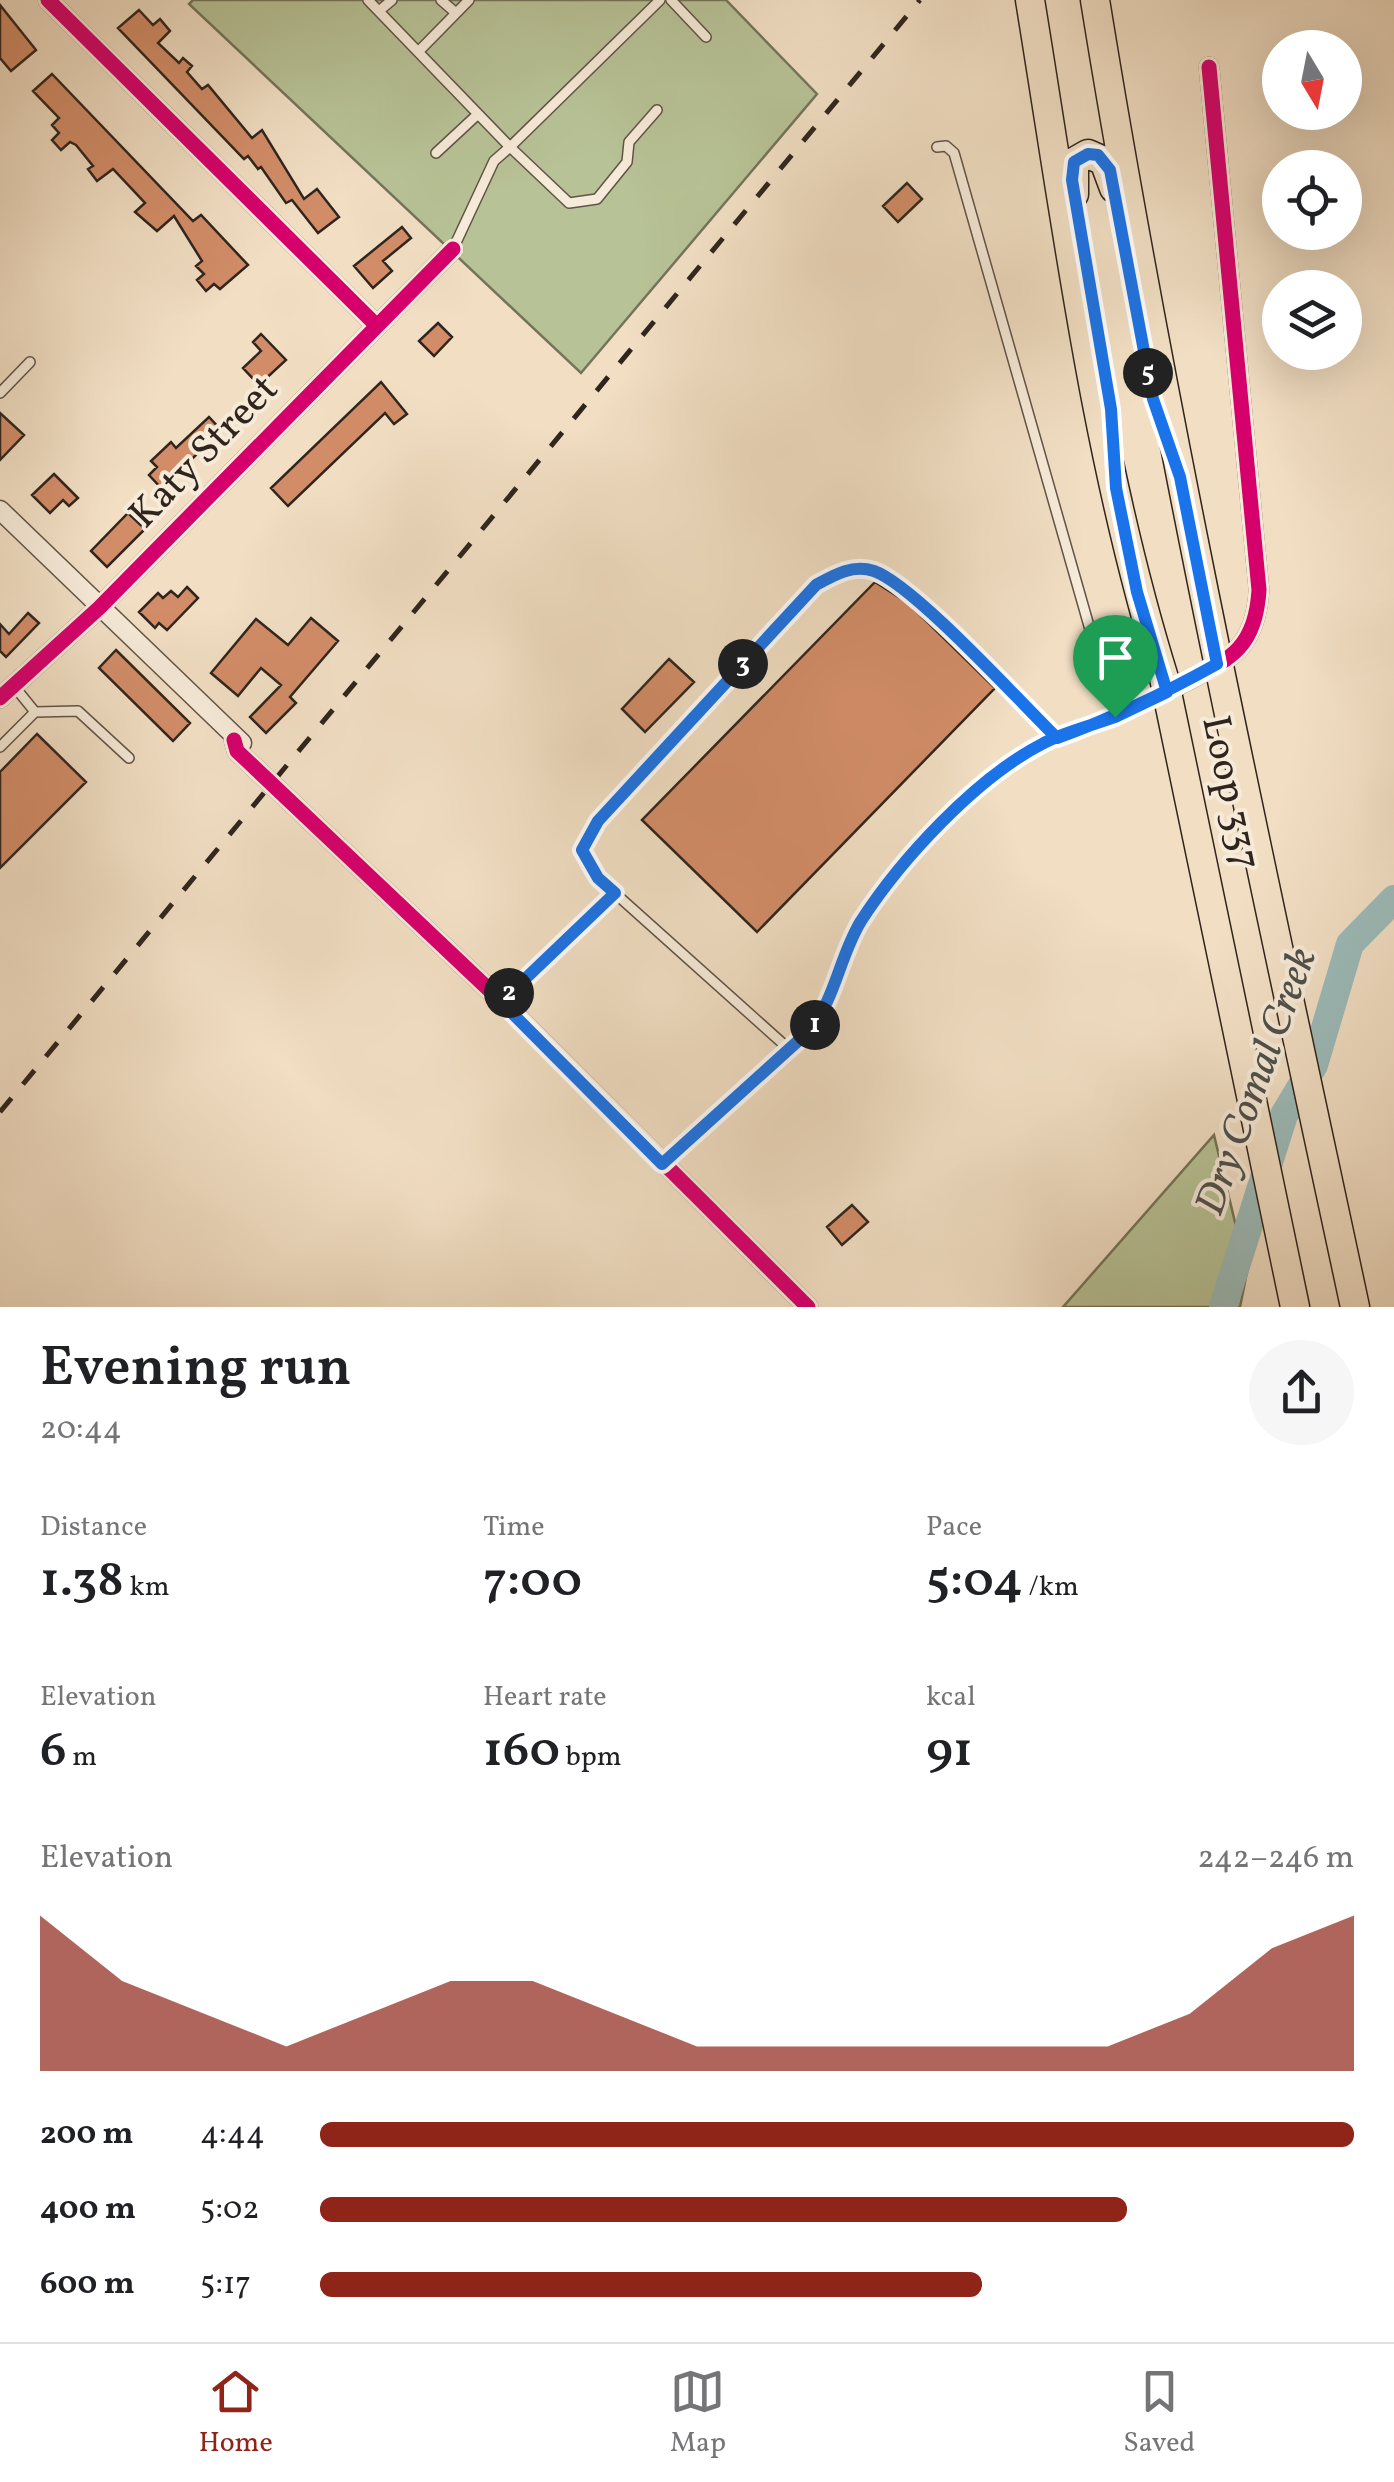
<!DOCTYPE html>
<meta charset="utf-8">
<style>
:root{--surface:#fff;--page:#f6f6f6;--text:#202124;--muted:#757577;--line:#e0e0e0;--accent:#8f2418}
body{margin:0;font-family:Vollkorn,serif;background:var(--page);color:var(--text);height:100vh;display:flex;flex-direction:column;font-size:38px;white-space:nowrap}
*{box-sizing:border-box;margin:0}
p{font-size:32px;color:var(--muted)}
.icon{flex:none;width:55px;height:55px;fill:none;stroke:currentColor;stroke-width:2;stroke-linecap:round;stroke-linejoin:round}
.map{position:relative;height:1307px;overflow:hidden}
.sheet{display:flex;flex-direction:column;background:var(--surface);flex:1}
.sheet>*{flex:none}
.needle{width:65px;rotate:170deg}
.fabs{position:absolute;left:1262px;top:30px;display:grid;gap:20px}
.fabs a{display:grid;place-items:center;width:100px;height:100px;border-radius:50%;background:var(--surface);box-shadow:0 10px 40px #0002;font-size:50px}
.pin{position:absolute;display:grid;place-items:center;width:85px;height:85px;color:#fff;margin:-102px -42px;border-radius:50% 50% 50% 0;rotate:-45deg;box-shadow:0 0 10px #0007}
.pin .icon{rotate:45deg}
.km{position:absolute;width:50px;height:50px;margin:-25px;border-radius:50%;background:#222;color:#fff;font-size:28px;line-height:50px;text-align:center}
.round{display:grid;place-items:center;flex:none;width:105px;height:105px;border-radius:52px;background:var(--page)}
.overview{display:flex;align-items:center;justify-content:space-between;height:170px;padding:0 40px}
h1{font-size:55px;font-weight:600;line-height:75px}
.metrics{display:grid;grid-template-columns:repeat(3,1fr);gap:15px;height:170px;padding:10px 40px}
.metrics div{display:grid;align-content:center}
.metrics b{font-size:50px;font-weight:600}
.metrics small{font-size:28px;font-weight:400}
.metrics p{font-size:28px}
.chart{height:280px;padding:20px 40px}
.chart p{display:flex;justify-content:space-between}
.chart svg{width:100%;height:180px;margin-top:10px;fill:var(--accent);opacity:.7}
ul{padding:0 40px;list-style:none;font-size:32px}
li{display:grid;grid-template-columns:160px 120px 1fr;align-items:center;height:75px}
li i{height:25px;border-radius:12px;background:var(--accent)}
.tabs{display:flex;justify-content:space-around;align-items:center;height:140px;border-top:2px solid var(--line);background:var(--surface);font-size:28px;color:var(--muted)}
.tabs a{display:grid;justify-items:center;gap:5px}
.tabs .active{color:var(--accent)}
.map>svg:first-child{display:block}
.green{fill:#b7c296;stroke:#74745a;stroke-width:2.5}
.lines{fill:none;stroke-linecap:round;stroke-linejoin:round}
.river{stroke:#9cbbb9;stroke-width:28}
.building{fill:#d28d68;stroke:#30251e;stroke-width:2.5}
.lane-casing{stroke:#605347;stroke-width:12}
.street-casing{stroke:#605347;stroke-width:21}
.primary-casing{stroke:#30251e;stroke-width:31}
.lane{stroke:#f6ead8;stroke-width:9}
.street{stroke:#f6ead8;stroke-width:18}
.primary{stroke:#f1dec3;stroke-width:28}
.rail{stroke:#30251e;stroke-width:5;stroke-dasharray:18 18;stroke-linecap:butt}
.cycleway-casing{stroke:#f6ead8;stroke-width:21}
.cycleway{stroke:#d6006c;stroke-width:15}
.route-casing{stroke:#fff;stroke-width:20}
.route{stroke:#1a73e8;stroke-width:12}
.labels{text-anchor:middle;dominant-baseline:central;stroke-width:8;stroke-linejoin:round;paint-order:stroke}
.street-label{font-size:40px;fill:#30251e;stroke:#f6ead8}
.water-label{font-size:42px;font-style:italic;fill:#50524c;stroke:#f6ead8}
</style>
<div class="map">
<svg width="1394" height="1307" viewBox="0 0 1394 1307">
<rect width="100%" height="100%" fill="#f1dec3"/>
<filter id="stains"><feTurbulence type="fractalNoise" baseFrequency=".002" numOctaves="4"/><feColorMatrix values="0 0 0 0 .2 0 0 0 0 .09 0 0 0 0 .02 0 0 0 .5 -.17"/></filter>
<radialGradient id="worn" r=".72"><stop offset=".6" stop-color="#630" stop-opacity="0"/><stop offset="1" stop-color="#630" stop-opacity=".3"/></radialGradient>
<!-- green -->
<path class="green" d="M193,0H726L817,94L581,373L189,4Z
M1214,1135L1247,1272L1240,1307H1063Z"/>
<g class="lines">
<!-- river -->
<path class="river" d="M1223,1307L1284,1115L1314,1065L1350,944L1394,899"/>
</g>
<!-- building -->
<path class="building" d="M0,5L36,50L11,71L0,58Z
M139,10L153,25L160,19L170,31L158,43L179,63L183,58L192,66L187,72L202,89L208,85L252,138L262,130L304,199L317,189L339,217L318,233L292,200L286,203L261,167L258,169L248,156L244,159L118,28Z
M52,74L193,221L201,215L248,265L220,289L214,284L206,291L197,280L204,274L196,266L202,261L174,216L157,231L135,212L145,203L113,169L97,181L88,169L93,166L76,145L70,142L61,150L52,140L59,133L52,125L59,118L33,91Z
M907,183L922,199L898,222L883,206Z
M402,227L411,238L383,261L392,271L373,288L354,266Z
M438,323L452,337L434,356L419,341Z
M261,334L286,360L259,385L243,368L261,351L253,342Z
M381,382L407,414L394,424L385,413L288,506L271,488Z
M0,413L24,435L0,460Z
M209,417L221,430L162,489L149,475L157,467L151,461L171,442L176,448Z
M54,474L78,498L69,506L63,500L50,513L32,495Z
M128,513L145,529L107,567L91,551Z
M875,582L908,603L995,688L757,932L642,820Z
M187,587L198,598L167,630L159,623L155,628L139,612L158,593L163,598L171,591L178,597Z
M28,613L39,623L6,657L0,651V624L9,634Z
M311,618L338,641L290,697L296,703L266,733L250,717L281,685L261,668L238,696L211,673L256,619L288,645Z
M116,650L190,723L173,741L99,668Z
M669,659L694,682L645,732L622,709Z
M37,734L86,782L0,868V772Z
M852,1205L868,1222L842,1245L827,1227Z"/>
<g class="lines">
<defs>
<path id="lane" d="M368,0L510,147L660,0
M441,0L456,13
M671,0L706,37
M379,11L392,0
M418,52L469,0
M937,147L946,146L954,153L1115,717
M436,153L478,114
M453,249L494,161L510,147L569,203L597,199L627,162L629,142L657,110
M0,393L30,362
M35,712L78,711L129,758
M0,747L35,712L14,686
M501,1001L615,893
M790,1050L598,878L583,851L598,821L816,585C834,575 852,564 874,572C915,585 1020,702 1057,738
M662,1164L808,1032C836,999 839,959 860,923C893,867 986,770 1045,743C1084,724 1125,712 1164,693"/>
<path id="street" d="M48,0L376,325
M0,510L242,743
M1167,691C1220,662 1255,658 1259,590L1209,67
M0,698L99,608L453,249
M234,740L237,751L501,1001L808,1307"/>
<path id="primary" d="M1030,0C1067,226 1096,459 1164,678L1295,1307
M1095,0C1166,439 1262,872 1355,1307
M1074,194V162L1088,154L1104,161L1114,188"/>
</defs>
<!-- lane casing -->
<use href="#lane" class="lane-casing"/>
<!-- street casing -->
<use href="#street" class="street-casing"/>
<!-- primary casing -->
<use href="#primary" class="primary-casing"/>
<!-- lane -->
<use href="#lane" class="lane"/>
<!-- street -->
<use href="#street" class="street"/>
<!-- primary -->
<use href="#primary" class="primary"/>
<!-- rail -->
<path class="rail" d="M0,1112L920,0"/>
<defs>
<path id="cycleway" d="M48,0L376,325
M1167,691C1220,662 1255,658 1259,590L1209,67
M0,698L99,608L453,249
M234,740L237,751L501,1001L808,1307"/>
</defs>
<!-- cycleway casing -->
<use href="#cycleway" class="cycleway-casing"/>
<!-- cycleway -->
<use href="#cycleway" class="cycleway"/>
</g>
<g class="lines">
<defs>
<path id="route" d="M1115,717C1091,726 1064,732 1042,744C976,778 901,859 861,921C839,957 836,999 808,1032L662,1164L501,1002L615,893L598,878L582,850L598,821L816,585C834,575 852,564 874,571C914,585 1020,702 1057,738C1113,718 1165,693 1217,664L1180,477L1153,399L1110,170L1098,155L1088,154L1074,162L1072,180L1111,409L1116,488L1137,592L1167,692L1115,717"/>
</defs>
<!-- route casing -->
<use href="#route" class="route-casing"/>
<!-- route -->
<use href="#route" class="route"/>
</g>
<g class="labels">
<!-- street labels -->
<g class="street-label">
<text transform="translate(205 453) rotate(-46)">Katy Street</text>
<text transform="translate(1229 793) rotate(78)">Loop 337</text>
</g>
<!-- water labels -->
<g class="water-label">
<text transform="translate(1258 1082) rotate(-70)">Dry Comal Creek</text>
</g>
</g>
<rect width="100%" height="100%" filter="url(#stains)"/>
<rect width="100%" height="100%" fill="url(#worn)"/>
</svg>
<div class="fabs">
<a><svg class="needle" viewBox="-14 -14 28 28"><path d="M0-13l5 13h-10z" fill="#e53935"/><path d="M0 13l5-13h-10z" fill="#757577"/></svg></a>
<a><svg class="icon" aria-label="locate" viewBox="0 0 24 24"><circle cx="12" cy="12" r="6"/><path d="M12 2v4M12 18v4M2 12h4M18 12h4"/></svg></a>
<a><svg class="icon" aria-label="layers" viewBox="0 0 24 24"><path d="M12 4l9 5-9 5-9-5zM3 14l9 5 9-5"/></svg></a>
</div>
<div class="pin" style="left:1115px;top:717px;background:#1e9e55"><svg class="icon" aria-label="arrive" viewBox="0 0 24 24"><path d="M6 21V4h12l-3 4 3 4H6"/></svg></div>
<b class="km" style="left:815px;top:1025px">1</b>
<b class="km" style="left:509px;top:993px">2</b>
<b class="km" style="left:743px;top:664px">3</b>
<b class="km" style="left:1148px;top:373px">5</b>
</div>
<section class="sheet">
<div class="overview"><div><h1>Evening run</h1><p>20:44</p></div><a class="round"><svg class="icon" aria-label="share" viewBox="0 0 24 24"><path d="M12 15V3M7 8l5-5 5 5M5 13v7h14v-7"/></svg></a></div>
<div class="metrics">
<div><p>Distance</p><b>1.38<small> km</small></b></div>
<div><p>Time</p><b>7:00</b></div>
<div><p>Pace</p><b>5:04<small> /km</small></b></div>
</div>
<div class="metrics">
<div><p>Elevation</p><b>6<small> m</small></b></div>
<div><p>Heart rate</p><b>160<small> bpm</small></b></div>
<div><p>kcal</p><b>91</b></div>
</div>
<div class="chart"><p><span>Elevation</span>242–246 m</p>
<svg viewBox="0 0 160 44" preserveAspectRatio="none"><path d="M0 44V6L10 22L20 30L30 38L40 30L50 22L60 22L70 30L80 38L90 38L100 38L110 38L120 38L130 38L140 30L150 14L160 6V44z"/></svg>
</div>
<ul>
<li><b>200 m</b>4:44<i style="width:100%"></i></li>
<li><b>400 m</b>5:02<i style="width:78%"></i></li>
<li><b>600 m</b>5:17<i style="width:64%"></i></li>
</ul>
</section>
<nav class="tabs">
<a class="active"><svg class="icon" aria-label="home" viewBox="0 0 24 24"><path d="M3 11l9-7 9 7M6 9v11h12V9"/></svg>Home</a>
<a><svg class="icon" aria-label="map" viewBox="0 0 24 24"><path d="M3 6l6-2 6 2 6-2v14l-6 2-6-2-6 2zM9 4v14M15 6v14"/></svg>Map</a>
<a><svg class="icon" aria-label="saved" viewBox="0 0 24 24"><path d="M7 4h10v16l-5-4-5 4z"/></svg>Saved</a>
</nav>
